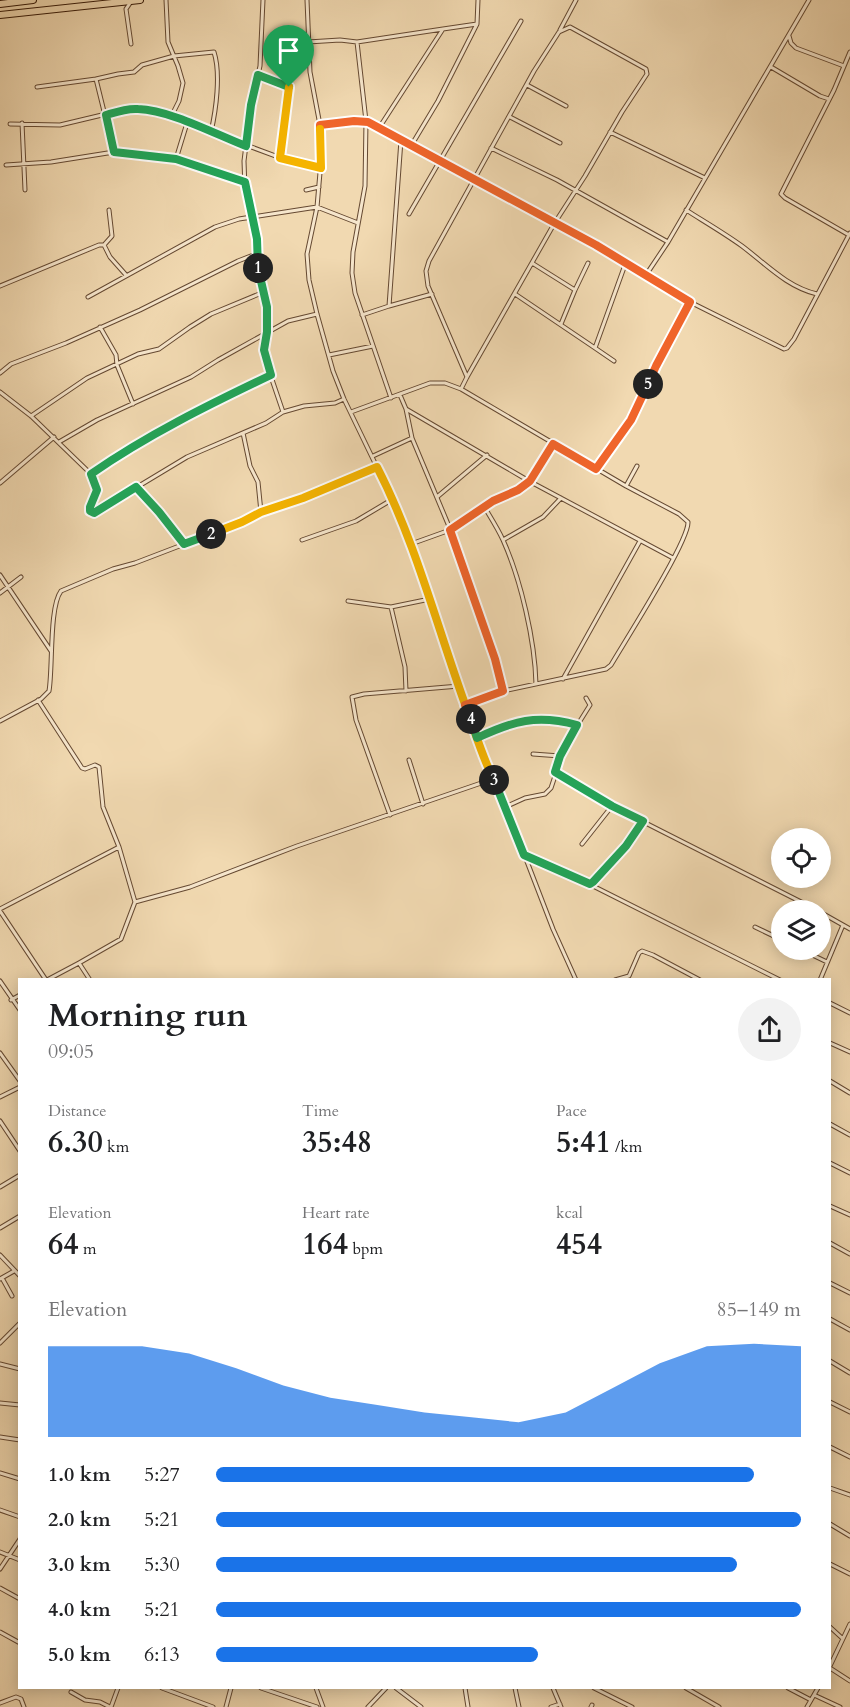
<!DOCTYPE html>
<meta charset="utf-8">
<style>
:root{--surface:#fff;--page:#f2f2f2;--text:#202124;--muted:#757577;--accent:#1a73e8}
body{margin:0;font-family:Cardo,serif;background:var(--page);color:var(--text);height:100vh;display:flex;flex-direction:column;font-size:22px;white-space:nowrap}
*{box-sizing:border-box;margin:0}
p{font-size:20px;color:var(--muted)}
.icon{flex:none;width:33px;height:33px;fill:none;stroke:currentColor;stroke-width:2;stroke-linecap:round;stroke-linejoin:round}
.map{position:relative;flex:1;overflow:hidden}
.sheet{position:absolute;left:18px;top:978px;width:813px;height:711px;display:flex;flex-direction:column;background:var(--surface);border-radius:0px;box-shadow:0 3px 15px #0003}
.sheet>*{flex:none}
.buttons{position:absolute;left:771px;top:828px;display:grid;gap:12px}
.buttons a{display:grid;place-items:center;width:60px;height:60px;border-radius:50%;background:var(--surface);box-shadow:0 3px 15px #0003;font-size:30px}
.pin{position:absolute;display:grid;place-items:center;width:51px;height:51px;color:#fff;margin:-62px -26px;border-radius:50% 50% 50% 0;rotate:-45deg;box-shadow:0 0 6px #0007}
.pin .icon{rotate:45deg}
.km{position:absolute;width:30px;height:30px;margin:-15px;border-radius:50%;background:#222;color:#fff;font-size:16px;line-height:30px;text-align:center}
.round{display:grid;place-items:center;flex:none;width:63px;height:63px;border-radius:32px;background:var(--page)}
.overview{display:flex;align-items:center;justify-content:space-between;height:102px;padding:0 30px}
h1{font-size:33px;font-weight:800;line-height:45px}
.stats{display:grid;grid-template-columns:repeat(3,1fr);gap:9px;height:102px;padding:6px 30px}
.stats div{display:grid;align-content:center}
.stats b{font-size:30px;font-weight:800}
.stats small{font-size:16px;font-weight:400}
.stats p{font-size:16px}
.chart{height:168px;padding:12px 30px}
.chart p{display:flex;justify-content:space-between}
.chart svg{width:100%;height:108px;margin-top:6px;fill:var(--accent);opacity:.7}
ul{padding:0 30px;list-style:none;font-size:20px}
li{display:grid;grid-template-columns:96px 72px 1fr;align-items:center;height:45px}
li i{height:15px;border-radius:8px;background:var(--accent)}
.map>svg:first-child{display:block}
.lines{fill:none;stroke-linecap:round;stroke-linejoin:round}
.minor-casing{stroke:#654932;stroke-width:5}
.trunk-casing{stroke:#361907;stroke-width:8}
.minor{stroke:#f6e6cc;stroke-width:3}
.trunk{stroke:#f1d9b1;stroke-width:6}
.split-1-casing{stroke:#fff;stroke-width:12}
.split-2-casing{stroke:#fff;stroke-width:12}
.split-3-casing{stroke:#fff;stroke-width:12}
.split-4-casing{stroke:#fff;stroke-width:12}
.split-5-casing{stroke:#fff;stroke-width:12}
.split-6-casing{stroke:#fff;stroke-width:12}
.split-7-casing{stroke:#fff;stroke-width:12}
.split-1{stroke:#22a559;stroke-width:8}
.split-2{stroke:#22a559;stroke-width:8}
.split-3{stroke:#f5b400;stroke-width:8}
.split-4{stroke:#22a559;stroke-width:8}
.split-5{stroke:#f0652b;stroke-width:8}
.split-6{stroke:#f0652b;stroke-width:8}
.split-7{stroke:#f5b400;stroke-width:8}
</style>
<div class="map">
<svg width="850" height="1707" viewBox="0 0 850 1707">
<rect width="100%" height="100%" fill="#f1d9b1"/>
<filter id="stains"><feTurbulence type="fractalNoise" baseFrequency=".00333" numOctaves="4"/><feColorMatrix values="0 0 0 0 .2 0 0 0 0 .09 0 0 0 0 .02 0 0 0 .5 -.17"/></filter>
<radialGradient id="worn" r=".72"><stop offset=".6" stop-color="#630" stop-opacity="0"/><stop offset="1" stop-color="#630" stop-opacity=".3"/></radialGradient>
<g class="lines">
<defs>
<path id="minor" d="M166,0L168,42L178,66L183,83L179,101L171,117
M307,0L310,72L320,125L321,161L317,207L307,254L309,280L317,314L333,371L344,399L401,517L425,584L447,654L491,774L511,820L553,929L576,980
M130,3L126,9L131,44
M477,24L478,0
M560,30L576,0
M789,36L791,43L796,48L844,66
M308,42L340,40L357,42L366,121L365,186L353,252L352,273L355,293L391,398
M357,42L443,29
M771,67L820,96L829,99
M258,75L289,87L280,158
M96,79L118,74L134,72L142,65L174,56L214,52C221,74 216,110 211,132
M527,85L566,106
M37,87L96,79L114,152
M510,117L560,143
M22,123L25,190
M10,124L60,125L123,110L139,109L161,113L246,145L251,105L260,66L263,0
M320,125L354,121L368,122L596,245L690,302L784,349L787,348L794,339L850,233
M379,128L443,29L477,24L438,101L411,146
M610,132L705,178
M491,148L557,180L668,242L646,275
M176,159L187,123
M6,165L51,162L114,152L176,159L245,182
M306,190L319,187
M686,210C705,222 724,233 742,246C766,264 787,287 817,294
M409,214L521,21
M849,235L785,198L781,194L834,90L850,52
M668,242L809,0
M104,245L112,236L109,210
M532,263L575,290L561,324
M0,286L99,245H104L110,257L126,275
M575,290L588,263
M515,294L595,348L626,262
M88,297L215,227L239,219L317,207L358,223
M389,306L432,294
M362,315L389,306L401,140
M100,327L116,355L117,365L133,404
M595,348L614,361
M329,355L373,346
M0,373L11,364L66,343L140,310L238,261L256,254
M461,389L467,377L554,224L585,176L622,112L647,74L646,69L570,27L559,32L534,71L429,261L426,271L428,286L467,377
M0,392L31,416L91,474L97,490L90,507L91,511L94,513L187,457L266,423L283,412L304,406L335,403L344,399
M400,395L406,409L529,481L673,558
M406,409L412,438L448,524L495,659L503,690
M283,412L265,359L264,343L267,332V307L257,262V239L253,216L245,189L244,161L246,145L289,161L321,168
M351,412L430,383H445L461,389L626,486L679,514L688,522C689,541 625,641 611,665L606,669L503,691L466,705
M31,416L87,378L138,354L159,349L190,327L211,314L264,292
M243,433L250,466L258,482L261,512
M59,442L97,420L191,377L218,360L288,321L317,314
M373,456L412,438
M596,469L631,421L655,366L690,302
M91,474C146,435 210,404 271,375
M0,483L54,437
M626,486L637,466
M136,487L159,512L184,545
M437,497L487,455
M485,508C495,499 508,497 519,490C532,481 543,457 553,444
M302,540L356,521L393,499
M503,540L543,517L561,498
M411,544L450,530L485,508C491,518 498,529 503,540C521,580 535,641 536,684
M0,575L51,651
M0,593L21,577
M348,601L391,607L430,599
M391,607L405,667L406,691
M563,679L640,541
M586,698L590,705L570,737L554,770L556,773L612,806L817,910
M38,700L82,768L85,769L95,765L99,767L103,807L119,847
M0,721L41,699L49,691C53,668 49,607 61,591L113,569L135,563L242,522L261,512L303,498L377,467
M478,738C513,721 538,714 577,725
M533,754L560,756
M409,760L423,804
M505,807L525,798L545,794L551,788L556,773
M390,815L356,720L352,697L364,694L459,686
M582,844L612,806
M525,855L589,884L593,882L626,846L643,821
M589,884L780,980
M0,909L119,847L135,902
M0,911L46,980
M843,925L850,929
M755,927L782,940
M802,950L827,962
M79,963L121,939L135,902L190,887L297,846L493,779
M47,980L79,963L90,980
M615,980L629,976L639,953L642,951L653,955L700,980
M820,980L843,925L820,912
M0,981L20,1010
M11,1000L20,995
M830,1003L850,1013
M830,1043L850,1052
M0,1053L20,1081
M830,1081L850,1093
M0,1097L20,1087
M0,1121L20,1151
M830,1124L850,1135
M830,1163L850,1173
M0,1187L20,1175
M830,1206L850,1215
M0,1228L20,1216
M830,1243L850,1254
M0,1255L20,1276
M2,1278L12,1296
M0,1279L14,1271
M830,1283L850,1293
M830,1319L850,1330
M0,1343L20,1323
M830,1361L850,1373
M0,1364L20,1369
M830,1402L850,1412
M0,1403L20,1405
M0,1437L20,1440
M830,1447L850,1457
M0,1473L20,1479
M830,1488L850,1495
M0,1510L20,1517
M830,1524L850,1536
M0,1552L20,1560
M830,1564L850,1574
M0,1569L20,1539
M0,1588L20,1599
M830,1627L842,1638
M0,1632L20,1643
M830,1666L850,1624
M830,1668L850,1681
M162,1688L213,1707
M261,1688L317,1707
M316,1688L323,1707
M396,1688L421,1707
M465,1688L468,1707
M515,1688L519,1707
M553,1688L561,1707
M594,1688L632,1707
M686,1688L719,1707
M788,1688L811,1700
M71,1692L85,1700L100,1702L110,1707
M814,1695L840,1707
M0,1703L16,1697L21,1699L24,1707
M111,1707L118,1688
M226,1707L231,1688
M368,1707L386,1688
M551,1707L560,1704
M591,1707L592,1705
M807,1707L818,1688"/>
<path id="trunk" d="M0,4L33,0
M0,15L140,0"/>
</defs>
<!-- minor casing -->
<use href="#minor" class="minor-casing"/>
<!-- trunk casing -->
<use href="#trunk" class="trunk-casing"/>
<!-- minor -->
<use href="#minor" class="minor"/>
<!-- trunk -->
<use href="#trunk" class="trunk"/>
</g>
<g class="lines">
<defs>
<path id="split-1" d="M258,268L257,239L245,182L176,159L114,152L106,115C116,112 127,108 138,109C170,110 215,134 246,146L251,105L258,75L289,87"/>
<path id="split-2" d="M211,534L184,544L159,512L136,487L94,513L90,511V507L97,490L91,474C147,435 210,404 271,375L264,350L267,332V307L258,268"/>
<path id="split-3" d="M211,534L242,522L261,512L303,498L377,467C416,543 437,627 466,707C475,731 482,757 494,780"/>
<path id="split-4" d="M471,719L477,738C513,721 537,714 577,725L560,756L555,772L612,806L643,821L626,846L593,882L590,884L524,855L494,780"/>
<path id="split-5" d="M471,719L465,705L503,691L495,659L450,530L493,501L518,490L530,481L553,444L596,469L631,420L648,384"/>
<path id="split-6" d="M320,129V125L354,121L368,122L596,245L690,302L656,366L648,384"/>
<path id="split-7" d="M289,87L280,158L321,168L320,129"/>
</defs>
<!-- split-1 casing -->
<use href="#split-1" class="split-1-casing"/>
<!-- split-2 casing -->
<use href="#split-2" class="split-2-casing"/>
<!-- split-3 casing -->
<use href="#split-3" class="split-3-casing"/>
<!-- split-4 casing -->
<use href="#split-4" class="split-4-casing"/>
<!-- split-5 casing -->
<use href="#split-5" class="split-5-casing"/>
<!-- split-6 casing -->
<use href="#split-6" class="split-6-casing"/>
<!-- split-7 casing -->
<use href="#split-7" class="split-7-casing"/>
<!-- split-1 -->
<use href="#split-1" class="split-1"/>
<!-- split-2 -->
<use href="#split-2" class="split-2"/>
<!-- split-3 -->
<use href="#split-3" class="split-3"/>
<!-- split-4 -->
<use href="#split-4" class="split-4"/>
<!-- split-5 -->
<use href="#split-5" class="split-5"/>
<!-- split-6 -->
<use href="#split-6" class="split-6"/>
<!-- split-7 -->
<use href="#split-7" class="split-7"/>
</g>
<rect width="100%" height="100%" filter="url(#stains)"/>
<rect width="100%" height="100%" fill="url(#worn)"/>
</svg>
<div class="buttons">
<a><svg class="icon" aria-label="locate" viewBox="0 0 24 24"><circle cx="12" cy="12" r="6"/><path d="M12 2v4M12 18v4M2 12h4M18 12h4"/></svg></a>
<a><svg class="icon" aria-label="layers" viewBox="0 0 24 24"><path d="M12 4l9 5-9 5-9-5zM3 14l9 5 9-5"/></svg></a>
</div>
<div class="pin" style="left:289px;top:87px;background:#1e9e55"><svg class="icon" aria-label="arrive" viewBox="0 0 24 24"><path d="M6 21V4h12l-3 4 3 4H6"/></svg></div>
<b class="km" style="left:258px;top:268px">1</b>
<b class="km" style="left:211px;top:534px">2</b>
<b class="km" style="left:494px;top:780px">3</b>
<b class="km" style="left:471px;top:719px">4</b>
<b class="km" style="left:648px;top:384px">5</b>
<section class="sheet">
<div class="overview"><div><h1>Morning run</h1><p>09:05</p></div><a class="round"><svg class="icon" aria-label="share" viewBox="0 0 24 24"><path d="M12 15V3M7 8l5-5 5 5M5 13v7h14v-7"/></svg></a></div>
<div class="stats">
<div><p>Distance</p><b>6.30<small> km</small></b></div>
<div><p>Time</p><b>35:48</b></div>
<div><p>Pace</p><b>5:41<small> /km</small></b></div>
</div>
<div class="stats">
<div><p>Elevation</p><b>64<small> m</small></b></div>
<div><p>Heart rate</p><b>164<small> bpm</small></b></div>
<div><p>kcal</p><b>454</b></div>
</div>
<div class="chart"><p><span>Elevation</span>85–149 m</p>
<svg viewBox="0 0 160 44" preserveAspectRatio="none"><path d="M0 44V7L10 7L20 7L30 10L40 16L50 23L60 28L70 31L80 34L90 36L100 38L110 34L120 24L130 14L140 7L150 6L160 7V44z"/></svg>
</div>
<ul>
<li><b>1.0 km</b>5:27<i style="width:92%"></i></li>
<li><b>2.0 km</b>5:21<i style="width:100%"></i></li>
<li><b>3.0 km</b>5:30<i style="width:89%"></i></li>
<li><b>4.0 km</b>5:21<i style="width:100%"></i></li>
<li><b>5.0 km</b>6:13<i style="width:55%"></i></li>
</ul>
</section>
</div>
